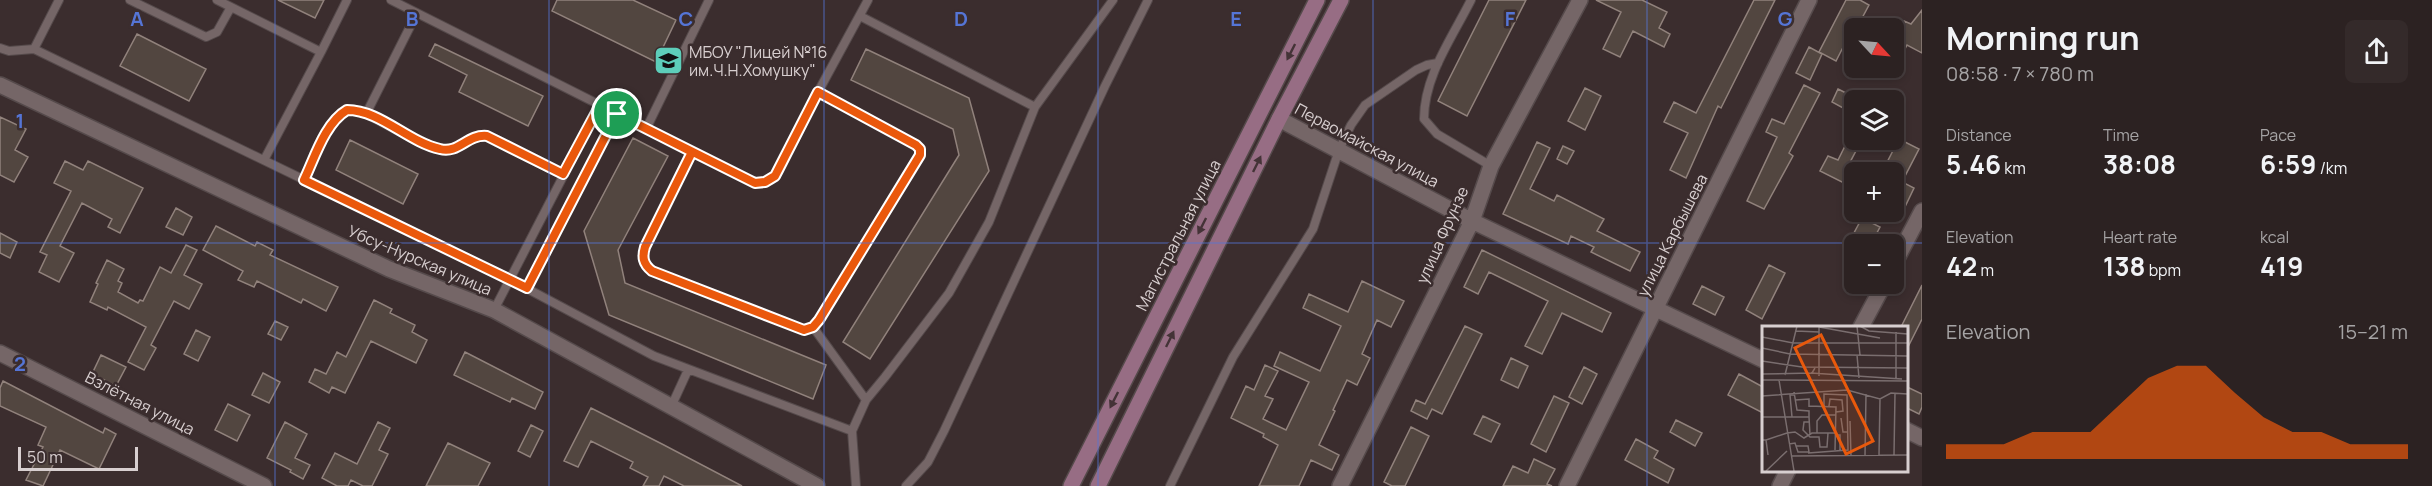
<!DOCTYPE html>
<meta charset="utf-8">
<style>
:root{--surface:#2c2222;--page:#342a2a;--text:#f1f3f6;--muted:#a6a4a5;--line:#483f40;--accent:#ea580c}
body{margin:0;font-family:Manrope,sans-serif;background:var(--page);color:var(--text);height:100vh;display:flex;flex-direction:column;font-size:22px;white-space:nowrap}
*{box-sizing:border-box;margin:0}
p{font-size:20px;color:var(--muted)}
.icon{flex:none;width:33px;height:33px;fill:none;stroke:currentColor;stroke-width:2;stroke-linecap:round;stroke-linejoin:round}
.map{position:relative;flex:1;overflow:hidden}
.details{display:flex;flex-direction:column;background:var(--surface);width:510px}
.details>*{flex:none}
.needle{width:39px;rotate:116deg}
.controls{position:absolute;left:1844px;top:18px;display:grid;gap:12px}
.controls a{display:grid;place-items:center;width:60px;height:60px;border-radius:9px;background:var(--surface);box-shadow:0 3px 9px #0003,0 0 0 2px var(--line);font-size:30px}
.scale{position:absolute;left:18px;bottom:15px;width:120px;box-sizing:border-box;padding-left:6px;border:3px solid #d8cfd0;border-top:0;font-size:16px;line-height:21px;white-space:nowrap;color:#d8cfd0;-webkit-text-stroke:4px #3b2d2e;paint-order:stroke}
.pin{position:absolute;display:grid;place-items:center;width:51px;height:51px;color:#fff;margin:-26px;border:3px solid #fff;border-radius:50%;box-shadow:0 2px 6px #0007}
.round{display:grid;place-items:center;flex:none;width:63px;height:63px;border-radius:9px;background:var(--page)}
.headline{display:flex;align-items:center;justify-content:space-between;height:102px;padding:0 24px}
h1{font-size:33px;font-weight:700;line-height:45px}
.stats{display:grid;grid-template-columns:repeat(3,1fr);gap:9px;height:102px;padding:6px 24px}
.stats div{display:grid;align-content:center}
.stats b{font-size:26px;font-weight:700}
.stats small{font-size:16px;font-weight:400}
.stats p{font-size:16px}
.chart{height:168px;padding:12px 24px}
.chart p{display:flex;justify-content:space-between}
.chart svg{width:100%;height:108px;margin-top:6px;fill:var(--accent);opacity:.7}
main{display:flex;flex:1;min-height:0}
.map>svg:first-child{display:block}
.building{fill:#524640;stroke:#91827c;stroke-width:1.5}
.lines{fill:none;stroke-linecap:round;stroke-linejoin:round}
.service-casing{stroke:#554a4b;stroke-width:10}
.minor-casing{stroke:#554a4b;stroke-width:18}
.secondary-casing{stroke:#554a4b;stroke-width:18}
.service{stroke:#756667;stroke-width:8}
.minor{stroke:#756667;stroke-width:15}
.secondary{stroke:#976d84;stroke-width:15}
.oneway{fill:#443337}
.route-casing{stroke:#fff;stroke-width:12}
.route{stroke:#ea580c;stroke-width:8}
.grid{fill:none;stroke:#5575d6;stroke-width:1.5;stroke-opacity:0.55}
.labels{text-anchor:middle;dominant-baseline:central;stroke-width:5;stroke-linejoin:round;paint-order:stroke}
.poi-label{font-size:16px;fill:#d8cfd0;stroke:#3b2d2e;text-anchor:start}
.street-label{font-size:16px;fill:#d8cfd0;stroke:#3b2d2e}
.inset-road{fill:none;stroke:#7a6e6f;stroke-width:1.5}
.view{fill:#e8590c;fill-opacity:0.15;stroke:#e8590c;stroke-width:3}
.inset-edge{fill:none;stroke:#d8cfd0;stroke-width:3}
.grid-label{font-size:20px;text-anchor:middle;font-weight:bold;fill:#5575d6;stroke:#3b2d2e;stroke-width:5;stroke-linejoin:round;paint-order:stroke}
</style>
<main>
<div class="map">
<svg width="1922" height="486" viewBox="0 0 1922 486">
<rect width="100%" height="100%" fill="#3b2d2e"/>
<!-- building -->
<path class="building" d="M278,0H324L315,18Z
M557,0H633L676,20L656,62L552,11Z
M1489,0H1526L1467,116L1438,101Z
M1596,0H1642L1667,12L1659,28L1670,34L1664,47L1633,31L1620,57L1603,49L1621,12Z
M1754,0H1775L1721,108L1718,106L1686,178L1670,170L1688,133L1664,122L1674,102L1696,113Z
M1846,0H1860L1869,5L1861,20L1858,18L1836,61L1819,52Z
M1922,10V53L1907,45L1893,73V43L1904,21L1911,24Z
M137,34L206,69L189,101L120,66Z
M435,44L543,96L528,126L459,92L467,75L429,56Z
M1809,47L1822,54L1810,80L1796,73Z
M866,49L969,98L989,171L870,359L843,342L959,155L953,129L851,80Z
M1804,85L1820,93L1789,153L1793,156L1764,209L1747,201L1777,137L1766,132L1772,119L1784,124Z
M1585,88L1601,96L1585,130L1568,121Z
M1838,89L1854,97V114L1832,102Z
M0,117L26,129L15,150L28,157L14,182L0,175Z
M633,138L668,156L618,250L625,283L826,365L813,399L609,315L584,231Z
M1899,139L1919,149L1902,182L1914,188L1903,211L1893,206V172H1882Z
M350,140L418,174L403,204L336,170Z
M1537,142L1550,148L1530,189L1554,201L1557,195L1604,219L1597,231L1640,252L1630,271L1591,252L1594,247L1571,236L1568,244L1503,214Z
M1847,142L1858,147L1847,168L1854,171V188L1820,171L1828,156L1838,160Z
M1563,146L1574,151L1567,164L1557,159Z
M65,161L83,170L88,161L143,188L120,233L108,227L112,219L82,203L60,246L74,253L59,282L39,272L47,255L40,252L71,191L54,183Z
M176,208L192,217L183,235L166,227Z
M1862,218L1880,227L1871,244H1848Z
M216,226L255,246L257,242L273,250L270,255L338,287L326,311L303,299L301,303L257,281L254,287L238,280L243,271L203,250Z
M0,233L17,242L10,258L0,253Z
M186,245L197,250L184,275L202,284L189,309L174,301L151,345L156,348L144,370L128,362L146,327L108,307L107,310L90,302L98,284L96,283L107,260L124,269L118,281L122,283L118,292L138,303L140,300L143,301L160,267L171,273Z
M1482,250L1611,313L1602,332L1562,313L1542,354L1525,346L1548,301L1489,272L1478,294L1464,287Z
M1769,265L1785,273L1762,319L1746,310Z
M1362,281L1404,301L1391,327L1377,320L1362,354L1370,358L1357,385L1347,380L1333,410L1335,411L1319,445L1339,455L1332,470L1311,460L1299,486H1259L1278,445L1263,437L1264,434L1231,418L1246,386L1254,390L1265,365L1278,371L1265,396L1273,399L1263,419L1286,430L1309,382L1274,366L1280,352L1320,371L1341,326L1303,308L1309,294L1348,312Z
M1922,285V319L1905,353V327H1901Z
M1702,286L1724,297L1715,315L1693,304Z
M374,300L392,309L390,313L415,325L412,332L427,340L416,363L371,341L345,393L332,387L329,393L309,382L315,369L326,374L337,352L346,357Z
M275,321L288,327L281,340L268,334Z
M1465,326L1482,334L1442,414L1432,409L1427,419L1411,411L1416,400L1425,404Z
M196,330L210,337L198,361L184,354Z
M465,352L543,392L535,409L512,398L510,402L454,375Z
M101,355L126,367L116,386L92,374Z
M1511,358L1528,366L1518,388L1501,380Z
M1584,367L1597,374L1582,404L1569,397Z
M263,373L280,382L269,403L252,395Z
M1739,374L1763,387V413L1728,395Z
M3,381L103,433L105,428L116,434L99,469L60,450L43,486L26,480L43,447L38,445L46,427L0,406V388Z
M1905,386L1922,394V407L1919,414L1905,407Z
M1554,396L1569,403L1546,452L1531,444Z
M228,404L250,415L237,441L215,430Z
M591,408L662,444L742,486H684L664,476L659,486H643L648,477L630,468L633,462L591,441L578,467L564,461Z
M1483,416L1500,424L1491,442L1474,434Z
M1676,420L1702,433L1695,446L1670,432Z
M285,422L307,434L295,458L310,465L303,479L290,472L291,470L267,458Z
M378,422L390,428L379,450L388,454L372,486H363L351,480L348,486H337L322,478L335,453L357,464Z
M531,425L543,431L530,457L518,451Z
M1411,427L1429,436L1405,486H1392L1384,482Z
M1636,439L1658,451L1654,458L1674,469L1668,483L1625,460Z
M448,443L490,463L478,486H426Z
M1534,459L1555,469L1547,484L1552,486H1503L1513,466L1528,473Z"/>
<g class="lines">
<defs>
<path id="service" d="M59,0L34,49L509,279L654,356L852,431L866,400L885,377L949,293L989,222L1035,107L860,16
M130,0L206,37L217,32L231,7
M217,0L321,52L347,0
M391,0L755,183L771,180L779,171L818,92L868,0
M1471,0C1452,38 1424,76 1424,119L1437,134L1491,166
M0,48L9,51L34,49
M1035,107L1113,0
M366,114L417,13
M646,129L709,0
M692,152L645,247C642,257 643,264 652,271L804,330L813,327L819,320L920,155V149L916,145L818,92
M264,160L321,52
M304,180C312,164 330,113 348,109C354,108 360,112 366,114C383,122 431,151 448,150C464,149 468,135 487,136L563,175
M527,288L617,114
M494,310L600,105
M813,327L866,400
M671,407L688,370
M852,431L856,486
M906,486L928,462L944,431L1105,86L1148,0
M1170,486L1233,357L1313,229L1339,150L1351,125L1365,105L1416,70L1427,65L1438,63"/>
<path id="minor" d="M0,85L389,269L494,310L817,486
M1279,119L1472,221L1763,360
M1893,266L1922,211
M1861,327L1884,284
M0,353L264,486
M1906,430L1922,438
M1340,486L1472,221L1491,166L1580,0
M1567,486L1809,0
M1780,486L1788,470"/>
<path id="secondary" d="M1071,486L1317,0
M1098,486L1279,119L1341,0"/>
</defs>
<!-- service casing -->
<use href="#service" class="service-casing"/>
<!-- minor casing -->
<use href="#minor" class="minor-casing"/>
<!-- secondary casing -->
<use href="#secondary" class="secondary-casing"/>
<!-- service -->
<use href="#service" class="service"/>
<!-- minor -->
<use href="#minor" class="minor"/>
<!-- secondary -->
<use href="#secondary" class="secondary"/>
</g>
<!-- one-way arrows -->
<defs><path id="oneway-solid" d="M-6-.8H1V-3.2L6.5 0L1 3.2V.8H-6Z" transform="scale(1.5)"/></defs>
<g class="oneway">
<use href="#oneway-solid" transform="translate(1291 52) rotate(117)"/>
<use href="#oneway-solid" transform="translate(1257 164) rotate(-64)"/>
<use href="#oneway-solid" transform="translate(1202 226) rotate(117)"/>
<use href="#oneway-solid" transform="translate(1170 339) rotate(-64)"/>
<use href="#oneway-solid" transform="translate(1114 400) rotate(117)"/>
</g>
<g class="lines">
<defs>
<path id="route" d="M617,114L600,105L563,174L487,136C467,134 459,154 440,149C408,142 380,110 347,110C325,123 315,157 304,180L527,288L617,114L755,183L765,182L775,176L818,92L916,145L920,149V155L819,320L813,327L804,330L652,271C643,264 642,257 645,247L692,152L617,114"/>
</defs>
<!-- route casing -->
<use href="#route" class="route-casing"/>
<!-- route -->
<use href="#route" class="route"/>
</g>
<!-- grid -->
<path class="grid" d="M275,0V486M549,0V486M824,0V486M1098,0V486M1373,0V486M1647,0V486M0,243H1922"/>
<!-- icons -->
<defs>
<symbol id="school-square" viewBox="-11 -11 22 22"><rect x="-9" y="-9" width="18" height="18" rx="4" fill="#5dceba" stroke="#3b2d2e"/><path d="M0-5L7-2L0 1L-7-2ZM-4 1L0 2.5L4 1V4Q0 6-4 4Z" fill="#111"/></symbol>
</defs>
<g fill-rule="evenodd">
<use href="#school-square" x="652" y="44" width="33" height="33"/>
</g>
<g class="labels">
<!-- poi labels -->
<g class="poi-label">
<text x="689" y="52">МБОУ "Лицей №16<tspan x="689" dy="18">им.Ч.Н.Хомушку"</tspan></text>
</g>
<!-- street labels -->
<g class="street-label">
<text transform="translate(1367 145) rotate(28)">Первомайская улица</text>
<text transform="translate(1178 235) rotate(-63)">Магистральная улица</text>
<text transform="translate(1442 235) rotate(-66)">улица Фрунзе</text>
<text transform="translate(1672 235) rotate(-63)">улица Карбышева</text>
<text transform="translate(420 260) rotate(23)">Убсу-Нурская улица</text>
<text transform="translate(140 403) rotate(27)">Взлётная улица</text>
</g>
</g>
<!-- overview -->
<g transform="translate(1762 326)">
<rect width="146" height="146" fill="#3b2d2e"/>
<path class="inset-road" d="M95,0L98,29M98,0L107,5L146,8M57,1L118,12M34,5L57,6M0,11L31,17H146M0,22L28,28L146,30M95,29L97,52M0,35L40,41L146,42M49,47L140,53M0,48L50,47L53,42M23,49L35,0M57,50V1M134,53V6M0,54L146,55M17,54L32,145M32,66L35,84L47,85V91M0,70L85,64L118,73L129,67L146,68M33,74L47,73V81M47,80L74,81L73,124M67,80L68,73L80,74L81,85L74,86M0,91H47L48,109M30,91L28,69H32M79,92L81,106H86M88,95L89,130M48,96H42L41,104L48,111H57L58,121H65L66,107M25,107L33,106L42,112L50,107H74M55,107V95L60,89H74M74,109H78V124M0,114H4L6,129M4,114L25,107M27,118L33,117L36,126H47L46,120H34M46,127L86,124L85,69L62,68V80M117,129L118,73M132,129L133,67M29,130L146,129M103,130L104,68M4,145L25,125"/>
<path class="view" d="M59,9L111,115L84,128L33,22Z"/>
<rect width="146" height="146" class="inset-edge"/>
</g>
<g class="grid-label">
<text x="137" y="26">A</text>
<text x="412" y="26">B</text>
<text x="686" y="26">C</text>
<text x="961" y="26">D</text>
<text x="1236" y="26">E</text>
<text x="1510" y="26">F</text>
<text x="1785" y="26">G</text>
<text x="20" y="128">1</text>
<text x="20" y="371">2</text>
</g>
</svg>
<div class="controls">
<a><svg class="needle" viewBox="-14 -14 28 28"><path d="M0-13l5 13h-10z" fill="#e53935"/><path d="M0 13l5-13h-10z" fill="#a6a4a5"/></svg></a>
<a><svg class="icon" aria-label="layers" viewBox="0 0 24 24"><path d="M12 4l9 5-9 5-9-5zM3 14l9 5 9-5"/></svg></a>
<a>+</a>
<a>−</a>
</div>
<div class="scale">50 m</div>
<div class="pin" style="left:617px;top:114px;background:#1e9e55"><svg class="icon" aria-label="arrive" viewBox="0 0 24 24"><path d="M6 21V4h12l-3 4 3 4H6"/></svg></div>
</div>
<section class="details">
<div class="headline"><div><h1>Morning run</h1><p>08:58 · 7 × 780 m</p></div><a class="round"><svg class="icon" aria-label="share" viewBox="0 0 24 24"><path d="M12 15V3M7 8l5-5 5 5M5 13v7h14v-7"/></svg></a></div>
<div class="stats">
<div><p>Distance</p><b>5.46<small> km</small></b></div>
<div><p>Time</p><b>38:08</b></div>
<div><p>Pace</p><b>6:59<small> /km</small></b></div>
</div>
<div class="stats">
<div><p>Elevation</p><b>42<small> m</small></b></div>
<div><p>Heart rate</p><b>138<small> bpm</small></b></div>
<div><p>kcal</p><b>419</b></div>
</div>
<div class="chart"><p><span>Elevation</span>15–21 m</p>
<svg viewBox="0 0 160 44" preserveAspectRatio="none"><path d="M0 44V38L10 38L20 38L30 33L40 33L50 33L60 22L70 11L80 6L90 6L100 17L110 27L120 33L130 33L140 38L150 38L160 38V44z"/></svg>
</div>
</section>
</main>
